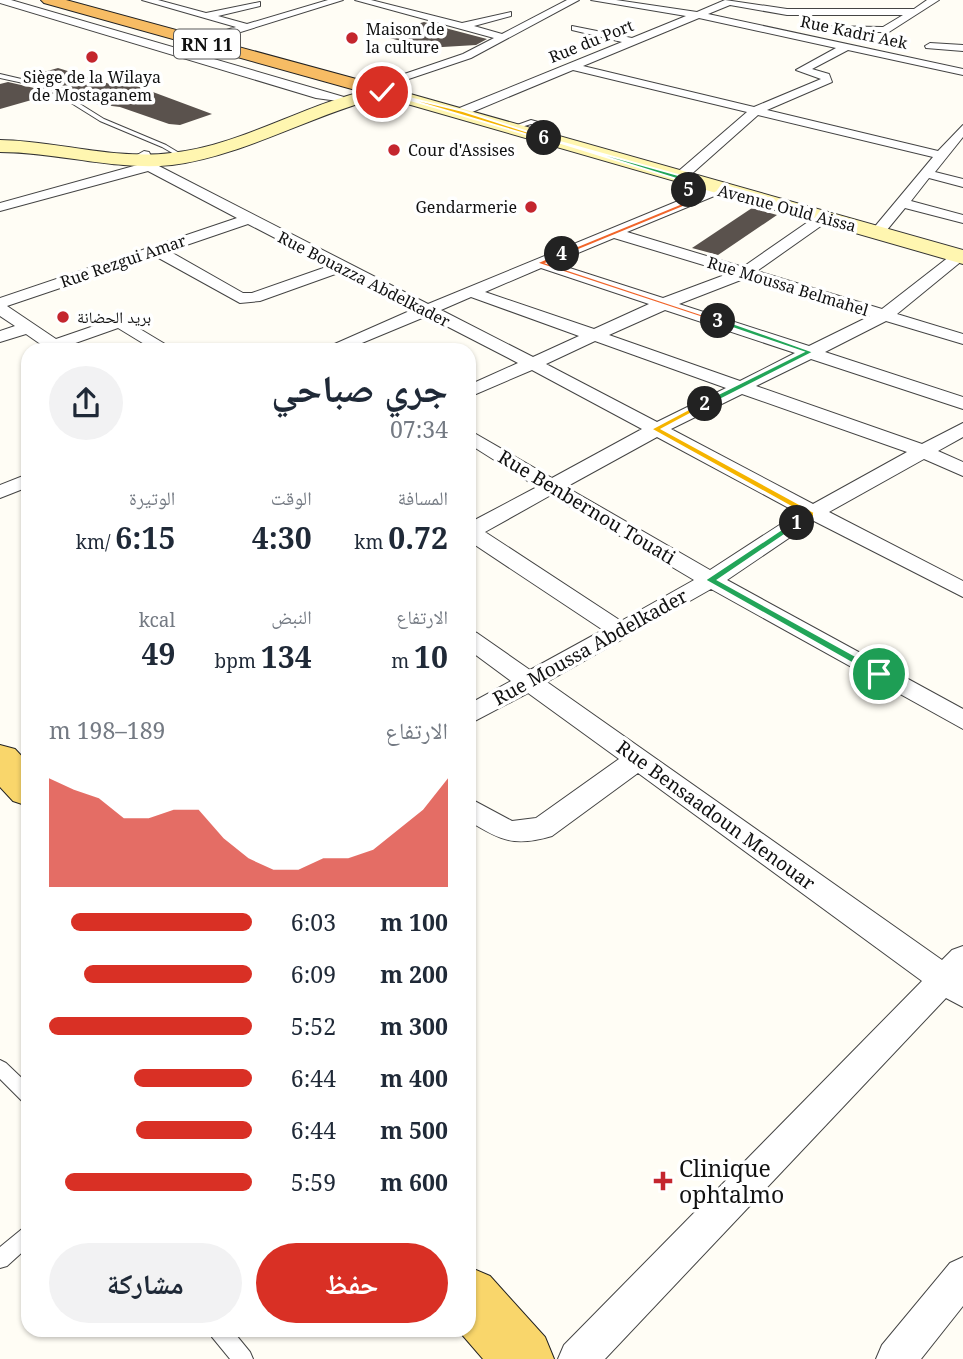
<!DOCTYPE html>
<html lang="ar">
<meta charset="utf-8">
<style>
:root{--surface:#fff;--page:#f2f2f3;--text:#1f2937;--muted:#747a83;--accent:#d93025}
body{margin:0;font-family:"Noto Serif","Noto Naskh Arabic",serif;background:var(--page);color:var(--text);direction:rtl;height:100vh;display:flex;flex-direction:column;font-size:26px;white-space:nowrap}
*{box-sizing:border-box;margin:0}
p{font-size:23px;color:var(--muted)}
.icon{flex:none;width:38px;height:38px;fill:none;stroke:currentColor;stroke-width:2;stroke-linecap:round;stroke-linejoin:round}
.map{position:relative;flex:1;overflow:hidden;direction:ltr}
.drawer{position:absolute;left:21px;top:343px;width:455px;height:994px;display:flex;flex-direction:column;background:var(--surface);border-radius:21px;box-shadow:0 2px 5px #0004;direction:rtl}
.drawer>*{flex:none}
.pin{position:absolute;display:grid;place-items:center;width:60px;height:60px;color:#fff;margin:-30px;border:4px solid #fff;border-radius:50%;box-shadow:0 2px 7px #0007}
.km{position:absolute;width:35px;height:35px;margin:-18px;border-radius:50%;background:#222;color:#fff;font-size:19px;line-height:35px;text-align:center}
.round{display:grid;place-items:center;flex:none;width:74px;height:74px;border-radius:37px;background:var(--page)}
.overview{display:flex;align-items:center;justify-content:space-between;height:119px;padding:0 28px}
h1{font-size:38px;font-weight:700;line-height:52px}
.metrics{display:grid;grid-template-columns:repeat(3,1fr);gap:10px;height:119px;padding:7px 28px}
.metrics div{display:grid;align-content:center}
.metrics b{font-size:30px;font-weight:700}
.metrics small{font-size:19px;font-weight:400}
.metrics p{font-size:19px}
.chart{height:196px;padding:14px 28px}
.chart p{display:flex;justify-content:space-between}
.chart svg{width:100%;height:126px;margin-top:7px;fill:var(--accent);opacity:.7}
.action{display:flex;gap:14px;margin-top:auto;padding:14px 28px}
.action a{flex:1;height:80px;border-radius:42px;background:var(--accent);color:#fff;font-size:28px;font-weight:700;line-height:80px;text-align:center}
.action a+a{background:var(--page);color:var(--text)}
ul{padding:0 28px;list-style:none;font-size:23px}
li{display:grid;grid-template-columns:112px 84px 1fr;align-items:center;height:52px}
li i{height:18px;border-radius:9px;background:var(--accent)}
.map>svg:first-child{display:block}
.building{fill:#5a524d}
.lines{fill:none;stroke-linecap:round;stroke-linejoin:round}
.service-casing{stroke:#444;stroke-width:2}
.minor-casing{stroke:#444;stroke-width:2}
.secondary-casing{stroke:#333;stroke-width:2}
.primary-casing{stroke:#222;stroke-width:2}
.trunk-casing{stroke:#222;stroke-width:2}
.service{fill:#fff;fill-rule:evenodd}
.minor{fill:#fff;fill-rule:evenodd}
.secondary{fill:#fff6b0;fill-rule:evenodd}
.primary{fill:#f9d66b;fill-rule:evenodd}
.trunk{fill:#f7bc64;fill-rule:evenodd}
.split-1{fill:#22a559;stroke:#fff;stroke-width:2}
.split-2{fill:#f5b400;stroke:#fff;stroke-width:2}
.split-3{fill:#22a559;stroke:#fff;stroke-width:2}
.split-4{fill:#f0652b;stroke:#fff;stroke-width:2}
.split-5{fill:#f0652b;stroke:#fff;stroke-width:2}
.split-6{fill:#22a559;stroke:#fff;stroke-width:2}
.split-7{fill:#f5b400;stroke:#fff;stroke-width:2}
.poi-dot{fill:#c4262e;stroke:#fff;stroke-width:2.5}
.labels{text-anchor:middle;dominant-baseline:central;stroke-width:7;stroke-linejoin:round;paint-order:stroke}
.far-poi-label{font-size:16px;fill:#111;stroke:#fff;text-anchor:start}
.far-street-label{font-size:16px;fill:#111;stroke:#fff}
.shield{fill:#fff;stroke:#585858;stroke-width:2}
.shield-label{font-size:18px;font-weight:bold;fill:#111}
.street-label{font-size:19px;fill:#111;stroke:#fff}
.near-poi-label{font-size:23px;fill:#111;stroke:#fff;text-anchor:start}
</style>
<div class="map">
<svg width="963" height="1359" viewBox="0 0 963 1359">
<rect width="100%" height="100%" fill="#fffdf5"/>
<!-- building -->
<path class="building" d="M424,22L449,29L487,39L476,45L426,48L379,35Z
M58,68L113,85L126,82L212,114L180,125L169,124L120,107L96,104L72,95L65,86L26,77Z
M8,82L56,93L0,109V84Z
M752,208L777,215L718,255L692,248Z"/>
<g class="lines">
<defs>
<path id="service" d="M0,74L64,89L72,99L104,119L166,145L186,157L181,158L162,147L100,121L68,101L60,91L0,78Z
M531,120L553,126L556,130L543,140L540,138L549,128L531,124L512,130L509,128Z
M0,1060L6,1063L28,1084V1103L22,1101L0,1079Z
M28,1226V1247L7,1266L0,1268V1247L22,1229Z
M209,1330H232L250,1352L253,1359H230L212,1337Z"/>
<path id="minor" d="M0,0H11L344,97L338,101L316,98L0,3Z
M142,0H158L206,13L260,2V6L218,16L247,24L328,0H343L199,45L195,44V40L236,27Z
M355,0H371L462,23L511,12V16L474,26L502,34L567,0H579L471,58L376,90L372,89V85L463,54L494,38Z
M591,0H616L697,12L725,0L787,9H914L927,0H939L889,32H816L811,29L816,26L883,27L903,15H787L730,5L708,14L963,69V75L848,50L812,69L829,74L832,82L767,110L938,151L963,125V137L935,172L963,179V187L929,178L911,201L963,215V223L905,208L882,236H872V230L933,157L758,115L687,178L696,194L714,186H724V192L627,232L743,267L818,215H828V221L757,271L882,309L954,253L963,252V260L897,314L963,334V344L886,321L825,352L963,397V409L811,359L756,386L922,444L963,423V437L938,451L963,462V476L924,459L829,512L963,581V597L814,521L727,580L963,709V729L711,589L547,682L942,960L952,950L963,946V1007L946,998L605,1359H558L564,1345L922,981L638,773L552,836C515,847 501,841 469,821V798L512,821L536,818L619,759L528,693L469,724V704L511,681L469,650V630L477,633L530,670L603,630L469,541V523L537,487L469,444V430L552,478L642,429L532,370L469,397V385L518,363L427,316L345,350H321L414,309L341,272L260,301L240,303L155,256L7,306L56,339L120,317L175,350H154L118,328L67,346L70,350H49L26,334L0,342V331L15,326L0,316V298L237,218L148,171L0,211V203L141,164L137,155L144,151L149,152L155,164L428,304L683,199L680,188L672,178L674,175L747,112L573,70L465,115H457V109L622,42L572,30V26L632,38L686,16ZM699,18L836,48L796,70L821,79L754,107L583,66ZM248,224L329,266L252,293H243L169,251ZM614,238L730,273L663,298L554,263ZM541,268L649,304L594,329L485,292ZM746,278L870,316L809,346L679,304ZM471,297L579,336L533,357L441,310ZM665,310L795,353L740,381L609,335ZM595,341L726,388L657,422L546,364ZM742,394L907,452L813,504L671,429ZM657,437L798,513L710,570L566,487ZM551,495L694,580L621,621L485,532Z
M930,43L963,45V51L926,48L925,46Z
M28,474V487L0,498V485Z
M963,1257V1306L921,1359H876L882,1345L950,1263Z"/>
<path id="secondary" d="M382,86L963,250V264L376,95L374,91Z
M365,91L373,96L371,100C304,119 241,156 172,165C115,171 57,152 0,152V140C57,141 114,160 171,153C239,146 299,107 365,91Z"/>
<path id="primary" d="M0,745L15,749L28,763V806L13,801L0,787Z
M469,1267L490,1276L545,1337L554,1359H483L458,1330H469Z"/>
<path id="trunk" d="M41,0H66L371,83L374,87L371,91H359L44,3Z"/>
</defs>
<!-- service casing -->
<use href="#service" class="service-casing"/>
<!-- minor casing -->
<use href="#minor" class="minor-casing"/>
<!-- secondary casing -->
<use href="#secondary" class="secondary-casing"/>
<!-- primary casing -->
<use href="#primary" class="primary-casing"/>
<!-- trunk casing -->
<use href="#trunk" class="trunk-casing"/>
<!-- service -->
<use href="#service" class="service"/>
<!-- minor -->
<use href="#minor" class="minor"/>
<!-- secondary -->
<use href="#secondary" class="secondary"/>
<!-- primary -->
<use href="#primary" class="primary"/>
<!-- trunk -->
<use href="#trunk" class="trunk"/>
</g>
<!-- split-1 -->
<path class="split-1" d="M794,521L802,523L718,580L883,671V676H875L705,580Z"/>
<!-- split-2 -->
<path class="split-2" d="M702,402L709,404L662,429L814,512V516L801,525H794V521L804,514L651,429Z"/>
<!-- split-3 -->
<path class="split-3" d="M715,319H721L814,352L708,406H702V402L803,352L715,322Z"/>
<!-- split-4 -->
<path class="split-4" d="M559,253L565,254L547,263L722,321L715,322L536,263Z"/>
<!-- split-5 -->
<path class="split-5" d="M687,189L692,190L693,203L564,256L558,254L687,201Z"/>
<!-- split-6 -->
<path class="split-6" d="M542,137L682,176L692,190L687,192L677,179Z"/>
<!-- split-7 -->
<path class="split-7" d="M380,91L463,111L547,138L542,139Z"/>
<!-- markers -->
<g class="poi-dot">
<circle cx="352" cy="38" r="7"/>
<circle cx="92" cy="57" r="7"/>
<circle cx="394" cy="150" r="7"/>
<circle cx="531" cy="207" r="7"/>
<circle cx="63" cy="317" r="7"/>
<path d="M659.5 1170.5h7v7h7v7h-7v7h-7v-7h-7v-7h7z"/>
</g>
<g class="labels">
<!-- far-poi labels -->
<g class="far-poi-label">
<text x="366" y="29">Maison de<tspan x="366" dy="18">la culture</tspan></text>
<text x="92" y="77" text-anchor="middle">Siège de la Wilaya<tspan x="92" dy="18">de Mostaganem</tspan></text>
<text x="408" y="150">Cour d'Assises</text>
<text x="517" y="207" text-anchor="end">Gendarmerie</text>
<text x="77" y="317">بريد الحضانة</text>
</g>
<!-- far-street labels -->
<g class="far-street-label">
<text transform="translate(854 32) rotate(12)">Rue Kadri Aek</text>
<text transform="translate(591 41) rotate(-22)">Rue du Port</text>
<text transform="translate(787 208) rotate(15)">Avenue Ould Aissa</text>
<text transform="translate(123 261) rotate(-19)">Rue Rezgui Amar</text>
<text transform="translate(364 279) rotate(27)">Rue Bouazza Abdelkader</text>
<text transform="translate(788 286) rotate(17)">Rue Moussa Belmahel</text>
</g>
<!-- shield labels -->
<rect class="shield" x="174" y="29.5" width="66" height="29" rx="5"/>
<g class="shield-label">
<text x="207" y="44">RN 11</text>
</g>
<!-- street labels -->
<g class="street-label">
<text transform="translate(587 507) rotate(31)">Rue Benbernou Touati</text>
<text transform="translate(590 647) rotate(-29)">Rue Moussa Abdelkader</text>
<text transform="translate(716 815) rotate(36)">Rue Bensaadoun Menouar</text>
</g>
<!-- near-poi labels -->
<g class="near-poi-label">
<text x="679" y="1168">Clinique<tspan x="679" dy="26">ophtalmo</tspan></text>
</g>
</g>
</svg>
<div class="pin" style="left:879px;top:674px;background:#1e9e55"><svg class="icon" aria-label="arrive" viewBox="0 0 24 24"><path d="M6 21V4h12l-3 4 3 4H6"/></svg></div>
<div class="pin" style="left:382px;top:92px;background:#d93025"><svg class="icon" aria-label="check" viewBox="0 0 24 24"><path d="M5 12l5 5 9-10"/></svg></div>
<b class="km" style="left:797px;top:523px">1</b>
<b class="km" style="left:705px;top:404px">2</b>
<b class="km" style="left:718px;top:321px">3</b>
<b class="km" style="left:562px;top:254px">4</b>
<b class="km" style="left:689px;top:190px">5</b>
<b class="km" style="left:544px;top:138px">6</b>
<section class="drawer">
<div class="overview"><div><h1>جري صباحي</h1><p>07:34</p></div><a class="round"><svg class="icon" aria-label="share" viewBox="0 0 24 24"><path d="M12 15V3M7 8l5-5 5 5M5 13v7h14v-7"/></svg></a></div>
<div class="metrics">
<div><p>المسافة</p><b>0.72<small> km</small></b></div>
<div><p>الوقت</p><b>4:30</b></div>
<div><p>الوتيرة</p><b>6:15<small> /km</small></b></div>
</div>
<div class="metrics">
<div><p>الارتفاع</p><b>10<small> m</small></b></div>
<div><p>النبض</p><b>134<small> bpm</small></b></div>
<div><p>kcal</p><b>49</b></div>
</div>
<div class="chart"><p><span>الارتفاع</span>189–198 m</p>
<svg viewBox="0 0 160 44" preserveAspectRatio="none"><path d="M0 44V6L10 10L20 13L30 20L40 20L50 17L60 17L70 27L80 34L90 38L100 38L110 34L120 34L130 31L140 24L150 17L160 6V44z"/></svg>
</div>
<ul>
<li><b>100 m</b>6:03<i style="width:89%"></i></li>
<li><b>200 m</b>6:09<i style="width:83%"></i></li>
<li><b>300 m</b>5:52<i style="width:100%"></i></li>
<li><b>400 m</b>6:44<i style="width:58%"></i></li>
<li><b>500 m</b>6:44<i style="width:57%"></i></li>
<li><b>600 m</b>5:59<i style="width:92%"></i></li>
</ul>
<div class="action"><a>حفظ</a><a>مشاركة</a></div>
</section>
</div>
